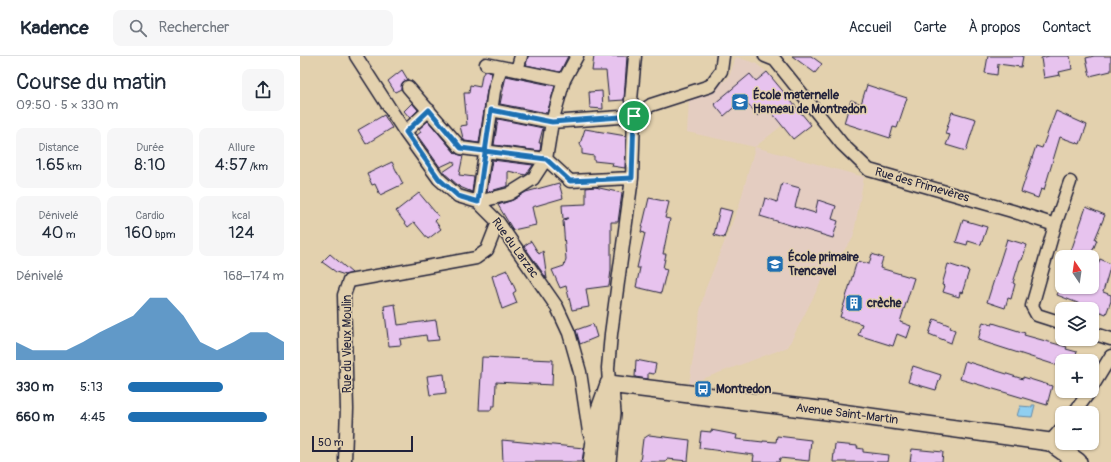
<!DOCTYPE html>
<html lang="fr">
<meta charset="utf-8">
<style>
:root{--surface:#fff;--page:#f6f6f7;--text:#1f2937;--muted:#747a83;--line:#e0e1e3;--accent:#1f6fb2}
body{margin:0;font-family:Pangolin,sans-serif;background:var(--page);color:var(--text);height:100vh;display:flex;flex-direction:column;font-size:15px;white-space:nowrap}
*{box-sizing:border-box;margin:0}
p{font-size:13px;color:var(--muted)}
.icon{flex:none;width:22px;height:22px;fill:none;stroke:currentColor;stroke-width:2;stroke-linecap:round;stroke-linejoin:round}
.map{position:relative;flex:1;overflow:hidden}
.sheet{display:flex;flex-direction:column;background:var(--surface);width:300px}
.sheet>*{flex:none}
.needle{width:26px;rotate:347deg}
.fabs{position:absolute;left:755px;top:194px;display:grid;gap:8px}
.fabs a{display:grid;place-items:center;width:44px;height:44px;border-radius:8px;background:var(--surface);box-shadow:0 1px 3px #0004;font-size:20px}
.scale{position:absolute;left:12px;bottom:10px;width:101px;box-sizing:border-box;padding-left:4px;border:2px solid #22223b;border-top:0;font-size:11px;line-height:14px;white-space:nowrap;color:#22223b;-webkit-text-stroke:3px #e3d1ae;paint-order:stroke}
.pin{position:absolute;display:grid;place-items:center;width:34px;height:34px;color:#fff;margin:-17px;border:2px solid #fff;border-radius:50%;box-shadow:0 1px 4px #0007}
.round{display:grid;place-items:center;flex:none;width:42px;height:42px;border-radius:8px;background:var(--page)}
.head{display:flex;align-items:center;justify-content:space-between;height:68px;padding:0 16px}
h1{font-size:22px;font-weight:600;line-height:30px}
.metrics{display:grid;grid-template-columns:repeat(3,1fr);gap:6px;height:68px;padding:4px 16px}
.metrics div{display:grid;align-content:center;border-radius:8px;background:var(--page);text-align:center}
.metrics b{font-size:17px;font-weight:600}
.metrics small{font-size:11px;font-weight:400}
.metrics p{font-size:11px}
.chart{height:112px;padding:8px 16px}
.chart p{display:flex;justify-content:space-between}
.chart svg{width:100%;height:72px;margin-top:4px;fill:var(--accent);opacity:.7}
ul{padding:0 16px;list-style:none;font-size:13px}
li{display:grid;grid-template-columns:64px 48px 1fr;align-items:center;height:30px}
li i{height:10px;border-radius:5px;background:var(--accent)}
header{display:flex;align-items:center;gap:24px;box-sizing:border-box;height:56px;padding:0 20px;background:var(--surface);border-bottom:1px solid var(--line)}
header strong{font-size:19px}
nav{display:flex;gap:22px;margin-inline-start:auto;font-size:14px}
.search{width:280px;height:36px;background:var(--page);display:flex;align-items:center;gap:10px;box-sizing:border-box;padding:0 14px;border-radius:8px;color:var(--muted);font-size:15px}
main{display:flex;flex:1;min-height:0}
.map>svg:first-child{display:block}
.built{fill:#e4cdc1}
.water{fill:#90cff1;stroke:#648aa8}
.building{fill:#e7c3ee;stroke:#22223b}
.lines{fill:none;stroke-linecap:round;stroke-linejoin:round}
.street-casing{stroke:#22223b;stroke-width:15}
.secondary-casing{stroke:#22223b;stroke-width:20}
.street{stroke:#e3d1ae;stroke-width:12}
.secondary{stroke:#e3d1ae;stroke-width:17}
.route-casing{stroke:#fff;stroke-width:8}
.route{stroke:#1f6fb2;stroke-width:5}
.labels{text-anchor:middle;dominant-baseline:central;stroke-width:3;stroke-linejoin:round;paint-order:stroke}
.poi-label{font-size:12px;font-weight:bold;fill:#22223b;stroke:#e3d1ae;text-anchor:start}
.street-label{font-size:12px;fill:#22223b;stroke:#e3d1ae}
</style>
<header>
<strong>Kadence</strong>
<div class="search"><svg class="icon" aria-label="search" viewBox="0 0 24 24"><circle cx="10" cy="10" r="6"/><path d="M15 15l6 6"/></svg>Rechercher</div>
<nav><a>Accueil</a><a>Carte</a><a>À propos</a><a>Contact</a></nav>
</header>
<main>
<section class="sheet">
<div class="head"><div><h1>Course du matin</h1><p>09:50 · 5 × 330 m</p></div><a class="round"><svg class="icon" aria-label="share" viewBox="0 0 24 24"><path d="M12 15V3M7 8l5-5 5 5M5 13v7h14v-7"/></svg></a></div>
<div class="metrics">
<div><p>Distance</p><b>1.65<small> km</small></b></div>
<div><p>Durée</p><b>8:10</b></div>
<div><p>Allure</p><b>4:57<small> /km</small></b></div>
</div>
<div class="metrics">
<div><p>Dénivelé</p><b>40<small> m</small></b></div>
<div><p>Cardio</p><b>160<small> bpm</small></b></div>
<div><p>kcal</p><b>124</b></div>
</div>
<div class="chart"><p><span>Dénivelé</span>168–174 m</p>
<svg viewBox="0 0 160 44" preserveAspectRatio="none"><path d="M0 44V33L10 38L20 38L30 38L40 33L50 27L60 22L70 17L80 6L90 6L100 17L110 33L120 38L130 33L140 27L150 27L160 33V44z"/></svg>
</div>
<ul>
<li><b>330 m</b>5:13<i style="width:61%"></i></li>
<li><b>660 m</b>4:45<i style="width:89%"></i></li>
</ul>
</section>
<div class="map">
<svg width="811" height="406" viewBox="0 0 811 406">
<rect width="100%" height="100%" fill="#e3d1ae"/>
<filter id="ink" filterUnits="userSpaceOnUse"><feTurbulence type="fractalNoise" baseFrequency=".025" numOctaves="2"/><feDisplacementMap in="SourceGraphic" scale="8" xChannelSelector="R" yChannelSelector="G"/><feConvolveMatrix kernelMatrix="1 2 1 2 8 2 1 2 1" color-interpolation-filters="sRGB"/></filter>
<g filter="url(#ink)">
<!-- built -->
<path class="built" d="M436,1L455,7L467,16L500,55L455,91L564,121L553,182L520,228L488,291L389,328L400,255L405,234L439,150L455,91L387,76L389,44L409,37L429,21Z"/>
<!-- water -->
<path class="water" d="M732,349H735L732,361L717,360L720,350L732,351Z"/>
<!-- building -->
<path class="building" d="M228,0H268L260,16L226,9Z
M294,0H327L324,44L309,45L306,15H292Z
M492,0H511L522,8L515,17Z
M688,0H723L721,11L698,8L697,19L685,17Z
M749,0H770L772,13L759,16L760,19L744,22L741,2Z
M794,0H811V15L790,20L786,2Z
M102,14L108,24L103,26L101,33L95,36L88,25Z
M185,15L192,17L187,34L179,87L165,85L163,82L160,70L167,69L164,37H169L170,29L180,31L182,19Z
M467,16L511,69L493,83L468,52L458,60L449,49L444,52L439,47L424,60L414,48L450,18L456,25Z
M206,20L255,30L247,57L200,48Z
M567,29L607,42L597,72L593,71L590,82L544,67L551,44L561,48Z
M302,35L303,53L290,52L289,36Z
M112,47L118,54L110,62L104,55Z
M756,55L787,69L780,88L760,81L744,134L741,133L738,142L721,136L736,90L742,92Z
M652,56L676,63L666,95L646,89L650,79L645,78Z
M84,59L92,72L66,88L58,74Z
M198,63L243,72L239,87H241L240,95L194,89Z
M128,65L155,97L163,100L159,119L174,121L172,136L160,131L143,116L155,108L153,105L140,111L117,79L121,76L119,73Z
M285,73L326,80L325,112L312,110L313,107L294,105V100L282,98V92L280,88Z
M192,104L233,109L226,119L208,115V130L187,136Z
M92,106L103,128L80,139L75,128L72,129L67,118Z
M259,127L263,142L232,151L236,169L213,174L198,149L213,144L226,136Z
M482,127L500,132L495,151L515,157L518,144L536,150L532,163L538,165L533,182L460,160L465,142L477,146Z
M295,131L322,137L318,166H311V214L309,230L286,233L289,251L272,254L266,230L260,232L252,214L264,210L266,203L263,165L268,162L263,163L262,149L286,148V132Z
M119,137L139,161L135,165L141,173L128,183L114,166L108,171L96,155Z
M349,142L369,146L365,162L370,163L363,198H366L363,212L367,213L361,237L336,231L340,212H337L345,177L341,176Z
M786,151L805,159L795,183L797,184L790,201H769Z
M420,152L432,155L424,182L414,179Z
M663,164L687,171L681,189L668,185L667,189L656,186Z
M707,183L727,189L722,204H720L713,227L715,228L711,243L708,242L705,252L687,246Z
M231,185L239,198L243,195L247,223L224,190Z
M30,198L52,217L45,219L36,216L22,206Z
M572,198L583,202L580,212L614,222L600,266L611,270L607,282L597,278L593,290L558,279L562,268L540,261L557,205L569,208Z
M800,203L811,208L803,236L811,239V245L806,258L757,239L760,231H792V222Z
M648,208L669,215L662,237L660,236L659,241L643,236L645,230L642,229Z
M207,214L216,235L213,237L217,247L202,253L192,220Z
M95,248L98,269L136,264L139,284L127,285L126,279L100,283L101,289L89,290L84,250Z
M634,263L651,270L650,272L655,274L651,287L629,278Z
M683,266L692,269L693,267L725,277L724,279L767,291L766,293L777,296L774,305H762V311L678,284Z
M293,268L297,281L280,288L276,274Z
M182,301L253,304L252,329L196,326L195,350H192L191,354H179Z
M336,304L356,308L354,318L348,317V323L335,321Z
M665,305L723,323V321L752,330L747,349L660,323Z
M613,310L641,319L636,334L608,326Z
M144,318L146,337L130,339L127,320Z
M411,374L437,379L436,383L463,386V385L476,386L477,380L511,384L509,405L480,402L479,406H453L454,399L399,392L401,375L411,376Z
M349,379L390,384L388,405L367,403L366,406H340L343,383Z
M202,384L284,392L282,406H203Z
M535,388L558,390L557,392L563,393V396L589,399L588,406H533Z
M612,393L643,396L642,406H610Z"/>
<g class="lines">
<defs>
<path id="street" d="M56,0L105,76L139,123L158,140L178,146L198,166L257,251L269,277L280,316L289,376L293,386
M465,0L475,4L542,88L569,114L712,155L755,169
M186,8L264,24
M201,11L194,35L178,146L209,138L233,123L246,103L252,66L264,24L277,0
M217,14L221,0
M108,31L161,92L246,103L270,125L332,122
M191,54L252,66L334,60L331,44L335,0
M105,76L129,54
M762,267L737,259L732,250L755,169L770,126
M792,277L811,283
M309,328L308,312L311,278L332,122L334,60L351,49L410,30L421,15L423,0
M792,331L811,300
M774,357L790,335
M750,386L762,372
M45,404L47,353L44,239L49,225L176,202L187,194L198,166"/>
<path id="secondary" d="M309,328L527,355L750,386L778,406
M292,406L299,356L309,328
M307,406L312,357L310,333"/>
</defs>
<!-- street casing -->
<use href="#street" class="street-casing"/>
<!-- secondary casing -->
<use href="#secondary" class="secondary-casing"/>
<!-- street -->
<use href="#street" class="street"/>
<!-- secondary -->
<use href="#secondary" class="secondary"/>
</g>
</g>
<g class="lines" filter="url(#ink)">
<defs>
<path id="route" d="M334,60L252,66L191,54L178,146L158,140L139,123L106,76L129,54L161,92L246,103L270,125L332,122L334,60"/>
</defs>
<!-- route casing -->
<use href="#route" class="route-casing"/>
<!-- route -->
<use href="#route" class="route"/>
</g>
<!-- icons -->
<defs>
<symbol id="school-square" viewBox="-11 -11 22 22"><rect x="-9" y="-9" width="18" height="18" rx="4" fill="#1f6fb2" stroke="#e3d1ae"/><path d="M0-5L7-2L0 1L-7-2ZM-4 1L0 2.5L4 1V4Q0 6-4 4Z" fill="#fff"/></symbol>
<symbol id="building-square" viewBox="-11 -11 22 22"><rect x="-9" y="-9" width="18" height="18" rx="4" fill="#1f6fb2" stroke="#e3d1ae"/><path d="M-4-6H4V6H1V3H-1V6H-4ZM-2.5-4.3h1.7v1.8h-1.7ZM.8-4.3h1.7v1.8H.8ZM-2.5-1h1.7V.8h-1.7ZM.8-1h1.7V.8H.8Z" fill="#fff"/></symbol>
<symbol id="bus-square" viewBox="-11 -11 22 22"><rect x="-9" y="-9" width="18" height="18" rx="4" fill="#1f6fb2" stroke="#e3d1ae"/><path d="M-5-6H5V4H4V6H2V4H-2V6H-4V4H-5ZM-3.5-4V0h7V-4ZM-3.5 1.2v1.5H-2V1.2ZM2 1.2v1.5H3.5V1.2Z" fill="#fff"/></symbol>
</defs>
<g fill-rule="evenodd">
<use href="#school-square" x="430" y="36" width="20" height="20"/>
<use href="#school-square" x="465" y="198" width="20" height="20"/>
<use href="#building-square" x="544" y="237" width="20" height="20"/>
<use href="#bus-square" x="393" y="323" width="20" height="20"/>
</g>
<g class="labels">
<!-- poi labels -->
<g class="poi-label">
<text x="453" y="39">École maternelle<tspan x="453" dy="14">Hameau de Montredon</tspan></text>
<text x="488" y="201">École primaire<tspan x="488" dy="14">Trencavel</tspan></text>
<text x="567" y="247">crèche</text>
<text x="416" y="333">Montredon</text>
</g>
<!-- street labels -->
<g class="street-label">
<text transform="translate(622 129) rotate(16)">Rue des Primevères</text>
<text transform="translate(215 192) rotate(54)">Rue du Larzac</text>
<text transform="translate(47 288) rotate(-90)">Rue du Vieux Moulin</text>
<text transform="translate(547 358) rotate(7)">Avenue Saint-Martin</text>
</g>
</g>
</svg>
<div class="fabs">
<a><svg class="needle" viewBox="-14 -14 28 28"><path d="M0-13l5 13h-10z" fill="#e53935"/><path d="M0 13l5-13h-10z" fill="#747a83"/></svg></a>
<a><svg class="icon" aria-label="layers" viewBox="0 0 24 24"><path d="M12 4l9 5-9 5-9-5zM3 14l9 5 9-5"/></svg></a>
<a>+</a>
<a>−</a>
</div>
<div class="scale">50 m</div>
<div class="pin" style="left:334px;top:60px;background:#1e9e55"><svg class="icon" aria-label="arrive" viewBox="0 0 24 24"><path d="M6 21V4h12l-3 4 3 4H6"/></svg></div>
</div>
</main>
